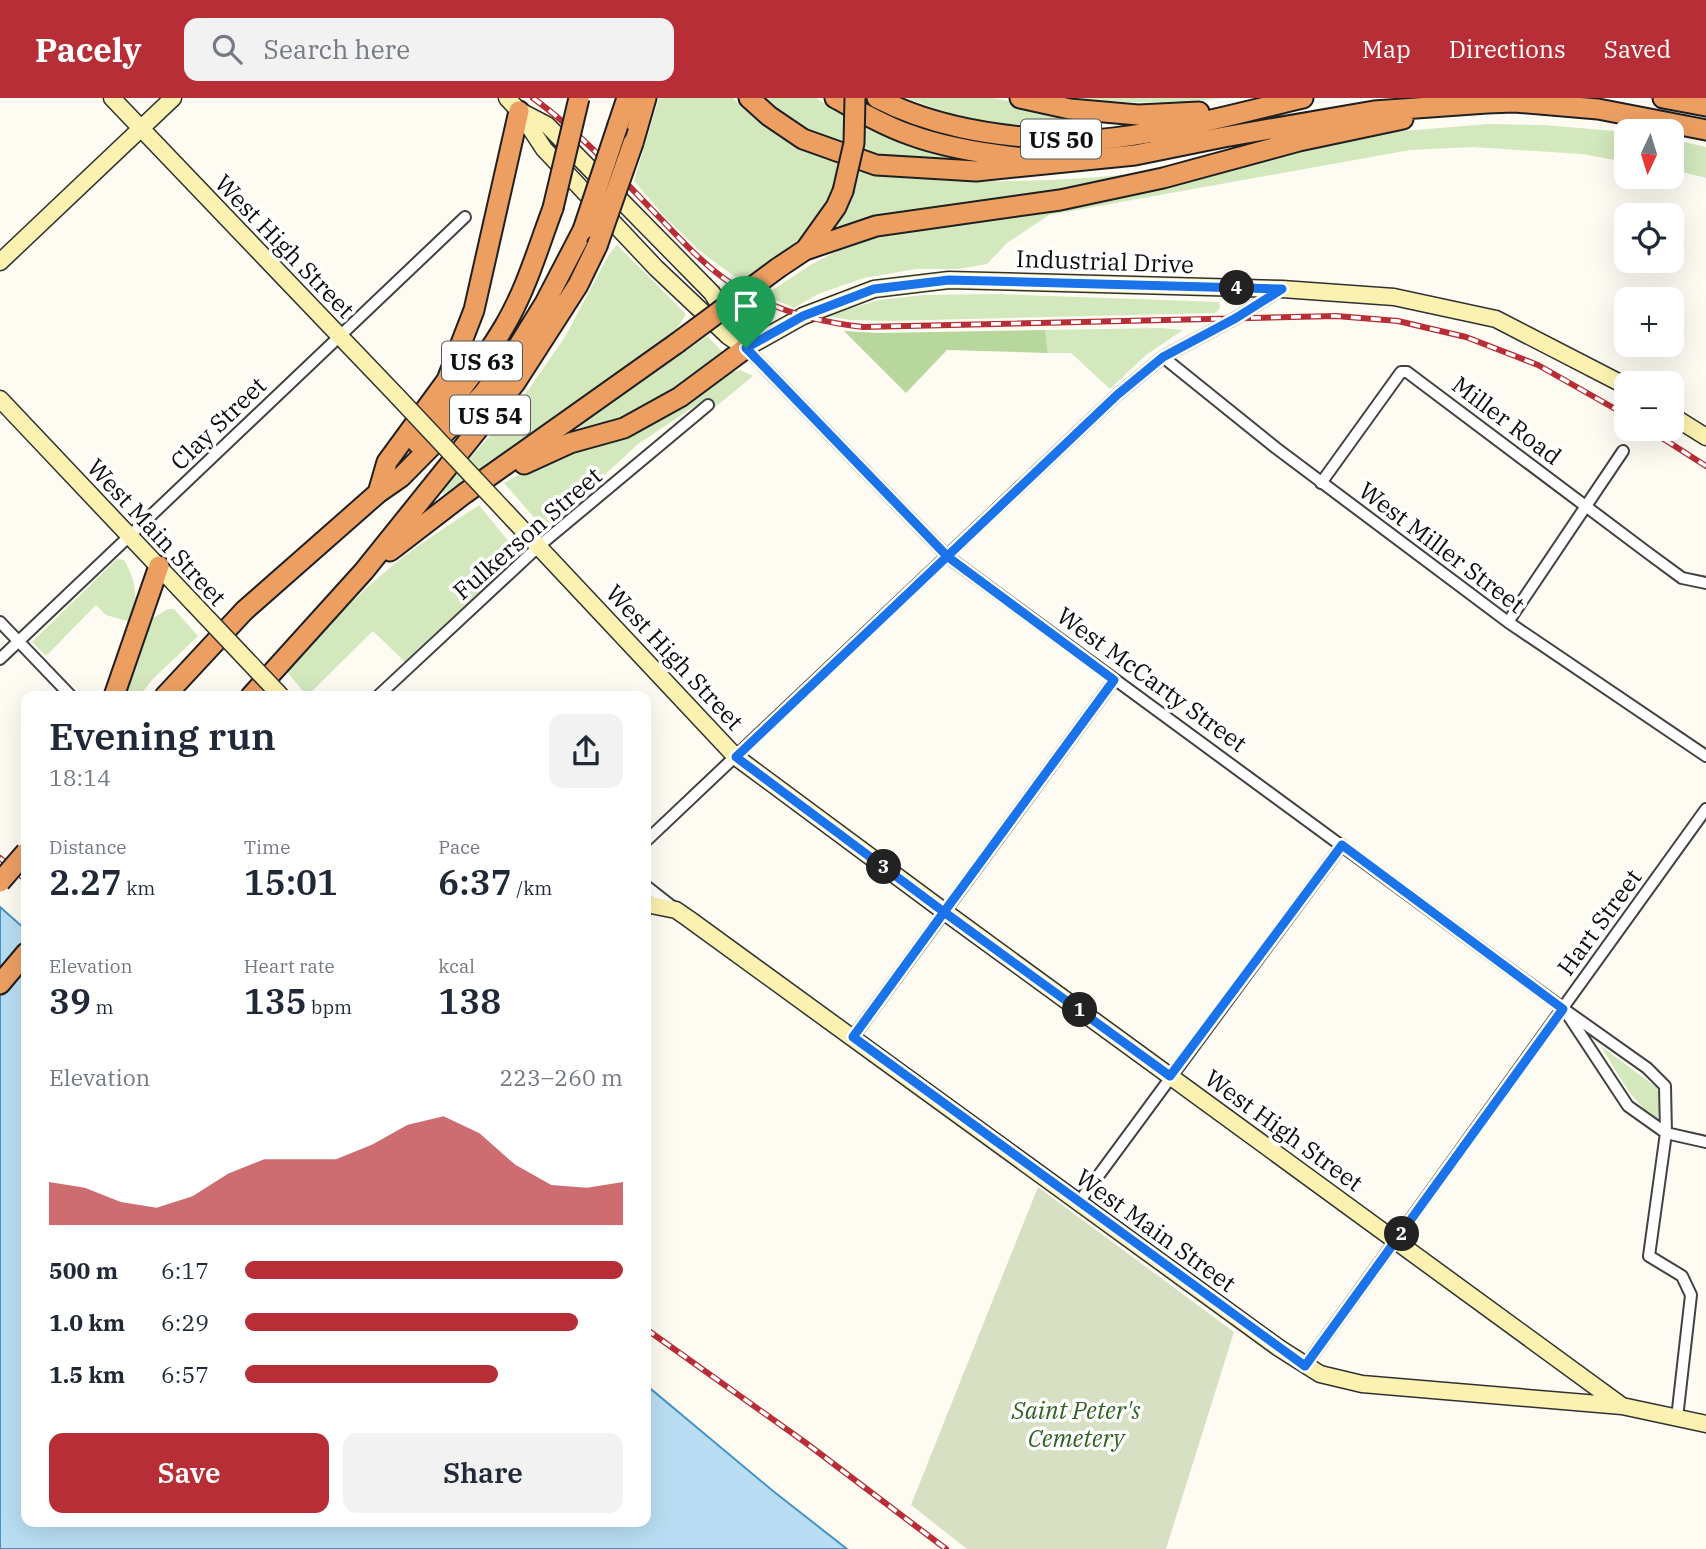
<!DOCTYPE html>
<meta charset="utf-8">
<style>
:root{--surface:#fff;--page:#f2f2f3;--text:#1f2937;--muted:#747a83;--accent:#b82e36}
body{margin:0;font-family:"IBM Plex Serif",serif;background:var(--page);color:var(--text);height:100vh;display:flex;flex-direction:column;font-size:26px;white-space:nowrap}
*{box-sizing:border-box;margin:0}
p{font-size:23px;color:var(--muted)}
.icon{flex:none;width:38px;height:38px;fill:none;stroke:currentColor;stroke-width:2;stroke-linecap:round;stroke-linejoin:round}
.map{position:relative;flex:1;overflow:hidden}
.details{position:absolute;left:21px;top:593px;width:630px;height:836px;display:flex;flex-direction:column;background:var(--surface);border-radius:14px;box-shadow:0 7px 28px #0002}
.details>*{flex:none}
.needle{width:46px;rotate:184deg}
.fabs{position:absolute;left:1614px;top:21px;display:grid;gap:14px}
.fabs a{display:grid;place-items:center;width:70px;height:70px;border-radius:14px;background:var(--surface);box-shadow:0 7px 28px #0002;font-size:35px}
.pin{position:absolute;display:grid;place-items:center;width:60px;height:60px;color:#fff;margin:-72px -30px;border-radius:50% 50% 50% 0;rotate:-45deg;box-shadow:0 0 7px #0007}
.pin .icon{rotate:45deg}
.km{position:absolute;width:35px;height:35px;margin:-18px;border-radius:50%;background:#222;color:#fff;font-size:19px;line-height:35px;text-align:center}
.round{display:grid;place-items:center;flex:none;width:74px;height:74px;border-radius:14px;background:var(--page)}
.summary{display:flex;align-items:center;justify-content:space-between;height:119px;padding:0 28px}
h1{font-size:38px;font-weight:600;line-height:52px}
.metrics{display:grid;grid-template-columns:repeat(3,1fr);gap:10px;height:119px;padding:7px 28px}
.metrics div{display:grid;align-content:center}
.metrics b{font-size:35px;font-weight:600}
.metrics small{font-size:19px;font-weight:400}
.metrics p{font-size:19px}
.chart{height:196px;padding:14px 28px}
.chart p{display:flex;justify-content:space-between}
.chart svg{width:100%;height:126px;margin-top:7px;fill:var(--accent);opacity:.7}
.cta{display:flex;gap:14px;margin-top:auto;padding:14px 28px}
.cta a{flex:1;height:80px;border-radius:14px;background:var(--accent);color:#fff;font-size:28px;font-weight:600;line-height:80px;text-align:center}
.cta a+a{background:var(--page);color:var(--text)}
ul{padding:0 28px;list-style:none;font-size:23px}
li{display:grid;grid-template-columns:112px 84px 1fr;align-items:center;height:52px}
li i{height:18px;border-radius:9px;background:var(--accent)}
header{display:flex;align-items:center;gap:42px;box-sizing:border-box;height:98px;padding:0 35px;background:var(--accent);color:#fff}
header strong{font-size:33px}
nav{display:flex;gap:38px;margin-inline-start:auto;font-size:24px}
.search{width:490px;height:63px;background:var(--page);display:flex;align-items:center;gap:18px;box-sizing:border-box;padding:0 24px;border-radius:14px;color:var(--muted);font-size:26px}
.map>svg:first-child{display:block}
.green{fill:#d3e8bd}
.forest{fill:#b8d79d}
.cemetery{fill:#d7e0c3}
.water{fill:#b9def3;stroke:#4494c6;stroke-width:2}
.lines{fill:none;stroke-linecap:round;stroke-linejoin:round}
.street-casing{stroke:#424242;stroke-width:14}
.secondary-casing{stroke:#313131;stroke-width:19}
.highway-casing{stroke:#202020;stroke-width:23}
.street{stroke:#fff;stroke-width:10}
.secondary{stroke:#fbf1b0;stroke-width:16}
.highway{stroke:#ed9f62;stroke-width:19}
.rail-casing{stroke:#b82e36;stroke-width:6}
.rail{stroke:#fff;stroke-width:3.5;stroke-dasharray:10;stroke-linecap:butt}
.secondary-bridge-casing{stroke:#313131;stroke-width:19;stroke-linecap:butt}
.highway-bridge-casing{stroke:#202020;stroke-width:23;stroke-linecap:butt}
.secondary-bridge{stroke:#fbf1b0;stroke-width:16}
.highway-bridge{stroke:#ed9f62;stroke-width:19}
.route-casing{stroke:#fff;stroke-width:14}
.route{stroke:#1a73e8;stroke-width:9}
.labels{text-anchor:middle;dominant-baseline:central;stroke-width:7;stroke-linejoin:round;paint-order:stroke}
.shield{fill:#fff;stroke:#575757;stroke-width:2}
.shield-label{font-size:23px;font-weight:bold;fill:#0f0f0f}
.street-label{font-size:24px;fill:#0f0f0f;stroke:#fff}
.park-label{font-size:24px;font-style:italic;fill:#316422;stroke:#fff}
</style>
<header>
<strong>Pacely</strong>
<div class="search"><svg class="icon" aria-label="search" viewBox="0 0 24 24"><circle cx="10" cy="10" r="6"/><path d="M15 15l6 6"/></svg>Search here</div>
<nav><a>Map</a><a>Directions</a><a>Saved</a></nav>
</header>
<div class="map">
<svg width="1706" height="1451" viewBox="0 0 1706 1451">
<rect width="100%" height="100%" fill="#fefcf2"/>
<!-- green -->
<path class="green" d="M659,0H733C764,32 800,51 842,67C827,129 793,150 745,186L702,155L666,120L634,83Z
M756,0H816L872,33L909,48L955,61L954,65L869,59L790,25Z
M906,0H993L1107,23C1071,26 1035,30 999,25C967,22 936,11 906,0Z
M1074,0H1225C1174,5 1125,6 1074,0Z
M1489,26L1544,27L1626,34V64L1582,56L1473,49L1410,52L1049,117L1007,145L987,166L958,171H916L864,180L818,196L794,210L765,197L812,166L851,146L885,136L1071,110L1125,99L1317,48L1379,35Z
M1671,41L1706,49V80L1671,71Z
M860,73C950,89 1059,84 1151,74L1083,89L834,133L851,103Z
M617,147L686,216L670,242L641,258L450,394L442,395L447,385L490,338L529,291L565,239L608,158Z
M996,196L1219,204L1220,210L1215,215L888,223L850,222L826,218L879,202L923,197Z
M1160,230L1183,232L1146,257L1110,291L1071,255H1048L1045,232Z
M707,238L723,254V259L664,301L633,316L566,340L588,322Z
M740,272L753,278L714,310L704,302L638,346L545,432L504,385L536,367L609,342L727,275Z
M479,407L519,456L406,565L373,533L307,598L287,574C316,542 345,508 378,480C409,452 445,430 479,407Z
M117,461L124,462C136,482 138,502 134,525L106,517L96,507L46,558L32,544Z
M168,511H174L198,538L153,581L139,598H124L146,530L151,521Z
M1601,948L1656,989L1660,996L1658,1021C1636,1011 1614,969 1601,948Z"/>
<!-- forest -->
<path class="forest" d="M1045,232L1048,255L947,252L906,295L844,233L878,235Z"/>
<!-- cemetery -->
<path class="cemetery" d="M1038,1089L1234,1234L1166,1451H967L911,1407Z"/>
<!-- water -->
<path class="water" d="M0,809L26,832V1424H646V1287L773,1393L847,1451H0Z"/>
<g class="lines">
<defs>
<path id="street" d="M746,250L948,459L1564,911L1628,1008L1666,1035L1706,1044
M1163,259L1276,350L1508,524L1706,658
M1321,385L1401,274H1407L1648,455L1682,480L1706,485
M0,524L71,598
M1508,524L1623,353
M0,561L465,119
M378,598L539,448L708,307
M646,743L1117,297L1163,259L1236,220L1280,192
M646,788L674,810
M1568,914L1647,970L1665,988L1666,1035L1649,1158L1682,1178L1691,1197L1677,1320
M853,939L1114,582
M1079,1104L1342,747
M1305,1268L1706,711"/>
<path id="secondary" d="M112,0L398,299
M507,0L519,13L544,51L656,170L728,238L746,250
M520,13L547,27L712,195L741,242
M0,164L173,0
M746,250L803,218L874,191L949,182L1282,191L1394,199L1496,221L1626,288
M0,301L192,504
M1671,317L1706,339
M506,414L736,659L945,814L1622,1308
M646,806L676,812L689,821L1279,1250L1320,1276L1362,1286L1622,1308L1706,1326"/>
<path id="highway" d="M749,0L769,18L803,41L876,67L976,73L1135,57L1224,39L1374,13L1487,5L1514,4L1598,11L1706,32
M835,0C859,13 882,27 908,36C945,50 986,56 1025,60
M877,0C931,28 991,38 1052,41C1066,41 1080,43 1094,42C1165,36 1235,16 1303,0
M1020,0L1070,11L1138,17L1199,14
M1663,0L1706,8
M618,27L627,0
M633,45L646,0
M806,151L836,109L843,93
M778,170L805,152L876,128L1060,102L1163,80L1299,43L1403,21
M417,345C448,308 479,271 504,229C526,192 538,150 553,110
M524,366L570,345L624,330L680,299L746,250
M378,395L387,364L447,282L474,212L519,13
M390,453L464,396L677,245
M114,598L159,468
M165,598L244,513L378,395L401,379L483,296L516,252L545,205L583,132
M251,598L364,473L515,285L578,187L597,148
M0,886L26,855"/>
</defs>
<!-- street casing -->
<use href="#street" class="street-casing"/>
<!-- secondary casing -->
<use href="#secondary" class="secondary-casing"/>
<!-- highway casing -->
<use href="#highway" class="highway-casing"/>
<!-- street -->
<use href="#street" class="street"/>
<!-- secondary -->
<use href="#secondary" class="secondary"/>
<!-- highway -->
<use href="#highway" class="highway"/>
<defs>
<path id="rail" d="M533,0C581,35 620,79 661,121C683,144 706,169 732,186C772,212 817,224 863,229L1336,218L1398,223L1466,239L1538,267L1626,317
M1648,331L1706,368
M0,760L26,782
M646,1231L806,1345L946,1451"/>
</defs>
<!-- rail casing -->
<use href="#rail" class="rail-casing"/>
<!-- rail -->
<use href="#rail" class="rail"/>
<defs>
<path id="secondary-bridge" d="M398,299L506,414
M192,504L281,598"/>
<path id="highway-bridge" d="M843,93L854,45L855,0
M553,110L579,0
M583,132L618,27
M597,148L633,45
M677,245L778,170
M0,784L26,754"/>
</defs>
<!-- secondary-bridge casing -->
<use href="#secondary-bridge" class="secondary-bridge-casing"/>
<!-- highway-bridge casing -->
<use href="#highway-bridge" class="highway-bridge-casing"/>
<!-- secondary-bridge -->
<use href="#secondary-bridge" class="secondary-bridge"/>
<!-- highway-bridge -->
<use href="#highway-bridge" class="highway-bridge"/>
</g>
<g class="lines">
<defs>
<path id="route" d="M746,250L948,459L1114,582L944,814L1170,978L1342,747L1563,911L1305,1268L853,939L944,814L736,659L1117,297L1163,259L1236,220L1282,191L949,182L874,191L803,218L746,250"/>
</defs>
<!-- route casing -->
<use href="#route" class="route-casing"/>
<!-- route -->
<use href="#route" class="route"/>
</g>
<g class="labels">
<!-- shield labels -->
<g class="shield">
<rect x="1021" y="21.5" width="80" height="39" rx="5"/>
<rect x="442" y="243.5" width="80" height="39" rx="5"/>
<rect x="450" y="297.5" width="80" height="39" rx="5"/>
</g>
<g class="shield-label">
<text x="1061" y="41">US 50</text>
<text x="482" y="263">US 63</text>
<text x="490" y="317">US 54</text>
</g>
<!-- street labels -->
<g class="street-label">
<text transform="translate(285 148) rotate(46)">West High Street</text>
<text transform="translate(1105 163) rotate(2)">Industrial Drive</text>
<text transform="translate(1507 322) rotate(37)">Miller Road</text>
<text transform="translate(218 325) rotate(-44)">Clay Street</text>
<text transform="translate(157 434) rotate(47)">West Main Street</text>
<text transform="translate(527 435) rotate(-41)">Fulkerson Street</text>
<text transform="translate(1442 449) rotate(37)">West Miller Street</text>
<text transform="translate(675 559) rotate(47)">West High Street</text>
<text transform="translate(1152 581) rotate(36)">West McCarty Street</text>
<text transform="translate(1599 824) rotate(-54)">Hart Street</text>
<text transform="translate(1284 1032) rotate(36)">West High Street</text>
<text transform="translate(1156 1132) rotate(36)">West Main Street</text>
</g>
<!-- park labels -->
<g class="park-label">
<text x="1076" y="1312">Saint Peter's<tspan x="1076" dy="28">Cemetery</tspan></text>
</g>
</g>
</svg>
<div class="fabs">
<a><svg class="needle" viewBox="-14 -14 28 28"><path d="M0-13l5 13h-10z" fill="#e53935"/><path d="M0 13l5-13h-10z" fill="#747a83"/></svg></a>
<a><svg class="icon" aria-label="locate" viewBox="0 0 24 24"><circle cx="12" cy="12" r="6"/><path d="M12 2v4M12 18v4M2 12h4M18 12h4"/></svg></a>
<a>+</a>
<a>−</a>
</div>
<div class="pin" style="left:746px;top:250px;background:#1e9e55"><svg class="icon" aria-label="arrive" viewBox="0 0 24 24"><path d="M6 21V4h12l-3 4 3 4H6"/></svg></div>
<b class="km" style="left:1080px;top:912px">1</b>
<b class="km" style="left:1402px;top:1136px">2</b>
<b class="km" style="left:884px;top:769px">3</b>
<b class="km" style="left:1237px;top:190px">4</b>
<section class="details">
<div class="summary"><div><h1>Evening run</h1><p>18:14</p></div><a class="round"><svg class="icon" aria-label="share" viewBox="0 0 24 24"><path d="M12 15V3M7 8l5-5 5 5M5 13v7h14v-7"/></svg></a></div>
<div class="metrics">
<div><p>Distance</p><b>2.27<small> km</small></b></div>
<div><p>Time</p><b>15:01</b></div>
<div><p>Pace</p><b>6:37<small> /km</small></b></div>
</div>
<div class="metrics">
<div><p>Elevation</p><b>39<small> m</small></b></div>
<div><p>Heart rate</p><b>135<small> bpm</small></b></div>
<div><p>kcal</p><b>138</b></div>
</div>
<div class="chart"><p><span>Elevation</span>223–260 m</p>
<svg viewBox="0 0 160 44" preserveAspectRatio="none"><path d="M0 44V29L10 31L20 36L30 38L40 34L50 26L60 21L70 21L80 21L90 16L100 9L110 6L120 12L130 23L140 30L150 31L160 29V44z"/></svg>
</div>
<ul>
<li><b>500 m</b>6:17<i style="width:100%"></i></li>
<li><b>1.0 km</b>6:29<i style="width:88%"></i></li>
<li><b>1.5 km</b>6:57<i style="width:67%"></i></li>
</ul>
<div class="cta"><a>Save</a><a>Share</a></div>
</section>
</div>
